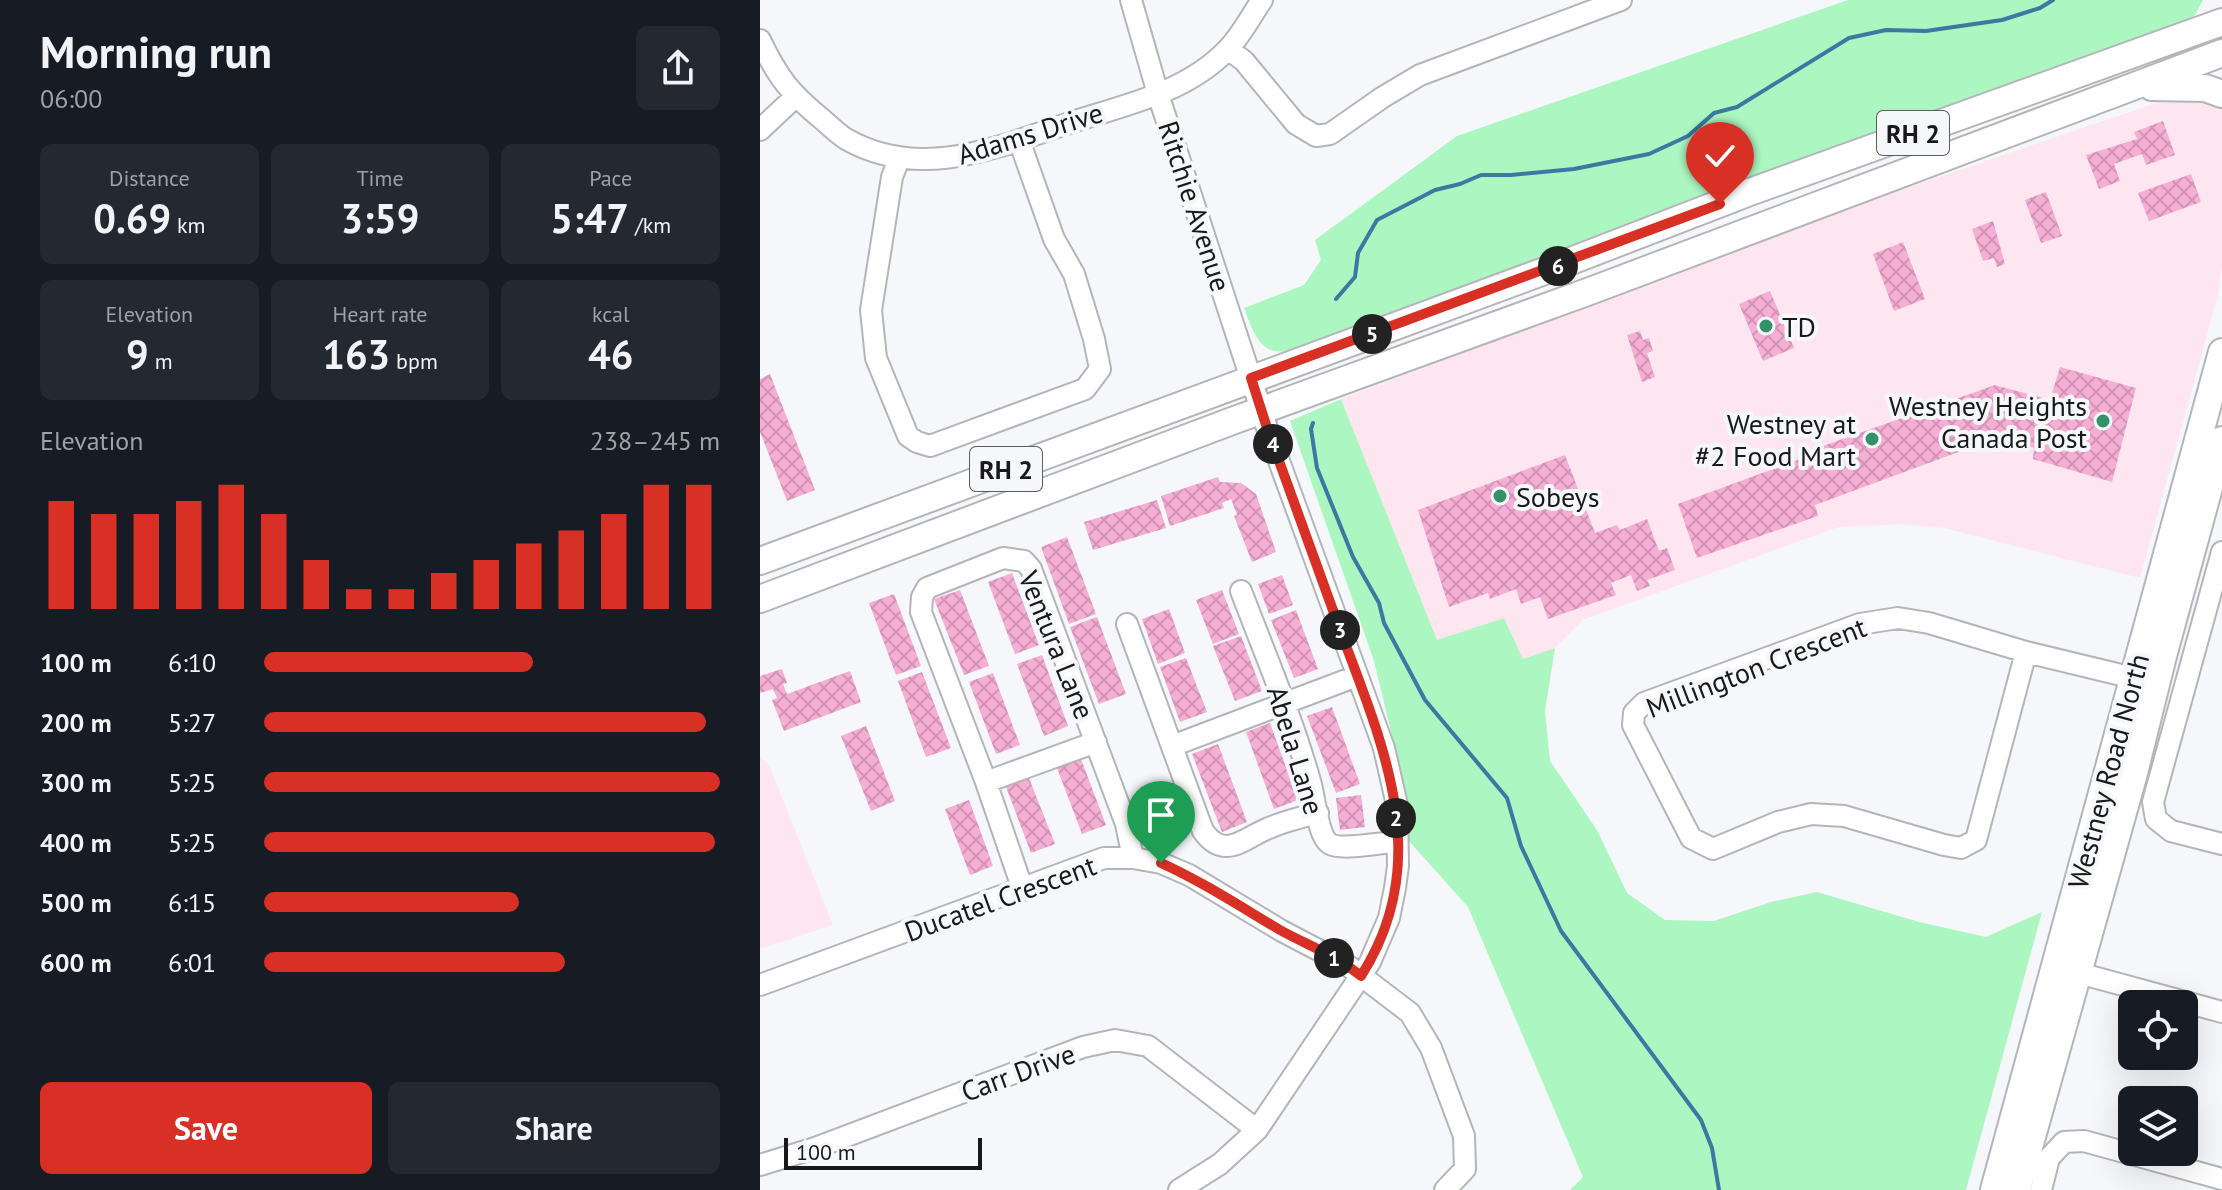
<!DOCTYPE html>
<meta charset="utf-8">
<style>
:root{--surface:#171b24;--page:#242831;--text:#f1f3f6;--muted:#9ea1a6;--accent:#d93025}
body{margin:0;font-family:"PT Sans",sans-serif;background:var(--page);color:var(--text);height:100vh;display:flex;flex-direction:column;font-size:30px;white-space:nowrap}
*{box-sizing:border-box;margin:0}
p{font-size:26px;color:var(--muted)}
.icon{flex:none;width:44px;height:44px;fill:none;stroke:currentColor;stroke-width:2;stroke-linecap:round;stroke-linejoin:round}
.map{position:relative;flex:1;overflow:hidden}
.side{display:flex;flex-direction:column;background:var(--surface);width:760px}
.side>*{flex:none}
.controls{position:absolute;left:1358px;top:990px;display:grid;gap:16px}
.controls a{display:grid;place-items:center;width:80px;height:80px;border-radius:12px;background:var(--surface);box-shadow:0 8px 32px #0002;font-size:40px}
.scale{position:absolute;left:24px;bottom:20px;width:198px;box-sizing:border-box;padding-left:8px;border:4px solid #19191a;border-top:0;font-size:22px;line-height:28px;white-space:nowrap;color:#19191a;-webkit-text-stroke:6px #f6f7fb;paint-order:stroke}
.pin{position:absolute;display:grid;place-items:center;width:68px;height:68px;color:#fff;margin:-82px -34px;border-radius:50% 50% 50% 0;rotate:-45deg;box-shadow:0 0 8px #0007}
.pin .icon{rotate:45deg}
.km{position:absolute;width:40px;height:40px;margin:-20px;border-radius:50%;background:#222;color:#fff;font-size:22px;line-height:40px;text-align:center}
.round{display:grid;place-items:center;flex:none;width:84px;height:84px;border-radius:12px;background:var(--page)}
.head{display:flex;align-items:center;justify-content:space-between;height:136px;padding:0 40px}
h1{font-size:44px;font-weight:700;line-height:60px}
.stats{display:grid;grid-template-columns:repeat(3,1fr);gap:12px;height:136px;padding:8px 40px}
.stats div{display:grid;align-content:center;border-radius:12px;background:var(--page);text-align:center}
.stats b{font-size:40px;font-weight:700}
.stats small{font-size:22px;font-weight:400}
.stats p{font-size:22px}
.chart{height:224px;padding:16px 40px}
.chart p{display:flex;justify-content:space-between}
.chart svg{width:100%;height:144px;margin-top:8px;stroke:var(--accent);stroke-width:6}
.cta{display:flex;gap:16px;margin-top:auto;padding:16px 40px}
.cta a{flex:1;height:92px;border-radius:12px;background:var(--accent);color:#fff;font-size:32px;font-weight:700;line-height:92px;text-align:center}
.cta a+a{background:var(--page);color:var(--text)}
ul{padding:0 40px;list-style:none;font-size:26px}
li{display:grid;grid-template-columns:128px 96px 1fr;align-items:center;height:60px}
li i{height:20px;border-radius:10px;background:var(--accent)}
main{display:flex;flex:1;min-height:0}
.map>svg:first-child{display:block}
.commercial{fill:#fee6f1}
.green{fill:#abf6c1}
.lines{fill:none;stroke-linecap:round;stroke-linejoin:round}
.stream{stroke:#3b79a2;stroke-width:4}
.building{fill:url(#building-cross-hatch)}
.minor-casing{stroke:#b4b5b9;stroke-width:24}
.major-casing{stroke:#b4b5b9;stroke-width:30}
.minor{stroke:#fff;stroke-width:20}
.major{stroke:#fff;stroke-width:26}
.route-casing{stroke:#fff;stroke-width:16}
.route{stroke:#d93025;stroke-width:10}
.poi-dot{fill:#33926a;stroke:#f6f7fb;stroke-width:3}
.labels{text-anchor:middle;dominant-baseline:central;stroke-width:8;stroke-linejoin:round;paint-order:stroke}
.shield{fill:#f6f7fb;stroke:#5b5c5e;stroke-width:2}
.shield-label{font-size:26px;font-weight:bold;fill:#19191a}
.street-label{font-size:28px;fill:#19191a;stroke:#f6f7fb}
.poi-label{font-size:28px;fill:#19191a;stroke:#f6f7fb;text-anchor:start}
</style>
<main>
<section class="side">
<div class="head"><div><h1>Morning run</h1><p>06:00</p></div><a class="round"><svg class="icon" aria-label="share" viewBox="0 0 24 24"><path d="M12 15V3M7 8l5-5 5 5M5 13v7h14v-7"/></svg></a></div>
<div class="stats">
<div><p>Distance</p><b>0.69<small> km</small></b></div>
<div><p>Time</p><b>3:59</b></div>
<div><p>Pace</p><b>5:47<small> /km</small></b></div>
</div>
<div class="stats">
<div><p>Elevation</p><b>9<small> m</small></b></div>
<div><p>Heart rate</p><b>163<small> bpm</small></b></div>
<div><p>kcal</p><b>46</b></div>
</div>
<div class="chart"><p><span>Elevation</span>238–245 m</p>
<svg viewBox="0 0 160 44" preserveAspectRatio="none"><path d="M5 44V11M15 44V15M25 44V15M35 44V11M45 44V6M55 44V15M65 44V29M75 44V38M85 44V38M95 44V33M105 44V29M115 44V24M125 44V20M135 44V15M145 44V6M155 44V6"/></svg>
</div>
<ul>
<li><b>100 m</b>6:10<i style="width:59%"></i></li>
<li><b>200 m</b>5:27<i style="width:97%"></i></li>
<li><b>300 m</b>5:25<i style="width:100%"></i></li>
<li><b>400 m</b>5:25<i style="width:99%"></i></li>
<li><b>500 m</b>6:15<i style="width:56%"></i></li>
<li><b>600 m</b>6:01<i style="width:66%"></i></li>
</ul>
<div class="cta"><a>Save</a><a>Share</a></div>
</section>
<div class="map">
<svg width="1462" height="1190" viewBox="0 0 1462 1190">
<defs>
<pattern id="building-cross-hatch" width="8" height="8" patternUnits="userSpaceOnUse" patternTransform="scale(2)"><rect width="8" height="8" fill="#f6aed5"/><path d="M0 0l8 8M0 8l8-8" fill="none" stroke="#d295b6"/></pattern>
</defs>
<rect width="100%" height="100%" fill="#f6f7fb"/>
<!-- commercial -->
<path class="commercial" d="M1425,93L1462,101V267L1458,295L1380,578L1184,528L1143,524L1078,527L823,620L795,648L763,659L744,618L677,640L581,399L1091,207Z
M0,758L9,765L73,925L0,949Z"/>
<!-- green -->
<path class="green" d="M1088,0H1443L1435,15L1426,21L526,351C499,356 492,328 484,308L544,285L561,260L555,240L697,136Z
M581,399L677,640L744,618L763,659L795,648L785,711L790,761L837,830L867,893L905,920L954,921L1011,902L1057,892L1159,922L1226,937L1282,912L1206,1190H810L823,1177L708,907L649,841L648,802L614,661L530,421Z"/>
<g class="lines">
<!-- stream -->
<path class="stream" d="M576,299L595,277L598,253L617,220L675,190L700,184L721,175H751L814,169L889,154L928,136L954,113L977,107L1089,38L1126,30L1166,31L1242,20L1280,8L1293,0
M553,423L551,429L557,468L593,557L619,603L624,623L665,700L747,798L761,846L801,931L941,1120L952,1148L959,1190"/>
</g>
<!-- building -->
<path class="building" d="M1403,121L1415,155L1386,165L1382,154L1354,164L1360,181L1339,189L1326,155L1377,139L1374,132Z
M1431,174L1441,202L1389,221L1378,193Z
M1286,192L1302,236L1281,243L1265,200Z
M1233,221L1245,264L1237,267L1234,258L1223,261L1212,229Z
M1143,242L1165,299L1134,311L1113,254Z
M1010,291L1034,348L1003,361L979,304Z
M880,331L883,340L889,338L893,351L887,353L895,377L882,382L867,335Z
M1300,367L1376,388L1352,482L1273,459L1274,448L1239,437L1055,505L1058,516L937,558L918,504L1062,451L1060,447L1235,385L1290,400Z
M10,374L55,490L27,501L0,432V379Z
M805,455L835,533L857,525L860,530L887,519L899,551L907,548L915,570L887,580L890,586L877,591L871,575L851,583L856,595L788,619L780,597L761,604L756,589L730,599L728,593L689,607L658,510Z
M458,477L460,482L481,483L496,494L516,552L492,562L474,516L477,515L471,499L462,503L464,508L410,526L401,496Z
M397,500L406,528L333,550L324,522Z
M307,537L336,614L309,624L281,547Z
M252,573L279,645L255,654L228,582Z
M522,575L533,605L509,614L498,584Z
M200,590L229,666L204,675L174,599Z
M462,590L479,634L453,644L436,600Z
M134,594L161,666L136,675L109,603Z
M409,609L425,653L398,664L382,619Z
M536,610L558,669L534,678L511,620Z
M337,617L366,694L339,704L310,627Z
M481,636L502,691L475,701L453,646Z
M282,655L308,726L284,736L257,664Z
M426,658L447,712L420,722L400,667Z
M22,669L27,683L23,684L27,694L90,671L101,702L24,731L12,700L17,698L13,689L0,693V676Z
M162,672L191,748L166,757L138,681Z
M233,673L260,745L236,754L209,682Z
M572,707L600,784L576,793L547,716Z
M510,723L538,800L514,809L486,732Z
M106,726L135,801L111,811L81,736Z
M458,744L487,822L462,832L432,754Z
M321,759L346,825L322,834L297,768Z
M269,778L295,844L271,853L246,787Z
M601,795L605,827L580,830L576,798Z
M209,800L233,866L210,875L185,809Z"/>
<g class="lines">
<defs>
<path id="minor" d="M371,0L398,94L508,431L624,748L637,805L638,866L635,888L629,918L610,962L497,1130L460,1164L419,1190
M0,40C18,78 30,93 63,120C70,126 78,134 86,139C160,181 236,148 309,123C364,105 426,93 467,50C481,36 491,16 502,0
M468,49L484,61L536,124L556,136L570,134L623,97L660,75L861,0
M0,130L35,97
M139,159L132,177L111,310L116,358L148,436L157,442L170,446L325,389L340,369L334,339L314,274L294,239L259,140
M1462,552L1393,802L1396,819L1411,831L1462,844
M481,591C505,654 532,717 550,781C555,796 557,836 570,844C583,851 621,842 637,842
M367,624L443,831C465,862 485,837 509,828C525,821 542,817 558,813
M1266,652L1216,840L1201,848L1184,845L1084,816L1051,814L1018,822L953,849L931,838L873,725L874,713L884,703L1100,624L1138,618L1169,623L1266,652L1386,681
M412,746L597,676
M226,782L336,742
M263,890L226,782L161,612L162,597L167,588L243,558L264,561L271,569L366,824L373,858
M1304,969L1462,1012
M0,985L344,858H373L401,863L429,875L522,931L587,965L650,1013L671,1048L704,1136L705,1169L685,1190
M0,1165L55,1148L323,1047L355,1040L388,1046L497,1130
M1281,1190L1289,1158L1304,1142L1324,1141L1462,1179"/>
<path id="major" d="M1392,87L1445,88L1462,94
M0,561L798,266L987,193L1462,22
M0,599L472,421L830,291L1462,53
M1234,1190L1462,352
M1257,1190L1373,777L1403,656L1462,440"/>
</defs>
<!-- minor casing -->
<use href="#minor" class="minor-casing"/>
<!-- major casing -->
<use href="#major" class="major-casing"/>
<!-- minor -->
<use href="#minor" class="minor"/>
<!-- major -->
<use href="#major" class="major"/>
</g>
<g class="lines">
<defs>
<path id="route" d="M401,863C443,882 481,907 520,930C547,945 577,956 601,976C676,859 622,743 579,627C555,561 532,496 508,431L491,378L960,204"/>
</defs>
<!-- route casing -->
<use href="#route" class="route-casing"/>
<!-- route -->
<use href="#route" class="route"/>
</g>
<!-- markers -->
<g class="poi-dot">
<circle cx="1006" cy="326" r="8"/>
<circle cx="1343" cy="421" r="8"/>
<circle cx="1112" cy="439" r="8"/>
<circle cx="740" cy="496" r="8"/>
</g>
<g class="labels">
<!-- shield labels -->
<g class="shield">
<rect x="1117" y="111" width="72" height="44" rx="6"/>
<rect x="210" y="447" width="72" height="44" rx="6"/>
</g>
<g class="shield-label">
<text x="1153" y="133">RH 2</text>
<text x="246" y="469">RH 2</text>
</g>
<!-- street labels -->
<g class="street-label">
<text transform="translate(270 133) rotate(-17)">Adams Drive</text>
<text transform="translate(435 206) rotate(72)">Ritchie Avenue</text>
<text transform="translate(297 645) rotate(68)">Ventura Lane</text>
<text transform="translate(996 667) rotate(-21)">Millington Crescent</text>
<text transform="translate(536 750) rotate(73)">Abela Lane</text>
<text transform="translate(1348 771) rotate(-75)">Westney Road North</text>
<text transform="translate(240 898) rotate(-20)">Ducatel Crescent</text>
<text transform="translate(258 1072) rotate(-20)">Carr Drive</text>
</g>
<!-- poi labels -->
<g class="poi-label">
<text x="1022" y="326">TD</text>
<text x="1327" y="405" text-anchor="end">Westney Heights<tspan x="1327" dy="32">Canada Post</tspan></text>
<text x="1096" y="423" text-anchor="end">Westney at<tspan x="1096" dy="32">#2 Food Mart</tspan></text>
<text x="756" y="496">Sobeys</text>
</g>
</g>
</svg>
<div class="controls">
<a><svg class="icon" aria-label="locate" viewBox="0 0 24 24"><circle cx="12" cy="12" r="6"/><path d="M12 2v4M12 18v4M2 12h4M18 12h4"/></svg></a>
<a><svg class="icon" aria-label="layers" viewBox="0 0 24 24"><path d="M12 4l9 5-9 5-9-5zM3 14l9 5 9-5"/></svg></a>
</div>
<div class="scale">100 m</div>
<div class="pin" style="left:401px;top:863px;background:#1e9e55"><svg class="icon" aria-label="arrive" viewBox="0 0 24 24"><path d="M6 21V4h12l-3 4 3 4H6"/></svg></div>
<div class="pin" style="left:960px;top:204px;background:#d93025"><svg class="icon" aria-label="check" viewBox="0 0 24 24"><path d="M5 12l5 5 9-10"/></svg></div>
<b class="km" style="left:574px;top:958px">1</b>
<b class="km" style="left:636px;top:818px">2</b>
<b class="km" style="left:580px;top:630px">3</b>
<b class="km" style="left:513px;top:444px">4</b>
<b class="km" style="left:612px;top:334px">5</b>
<b class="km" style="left:798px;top:266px">6</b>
</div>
</main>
